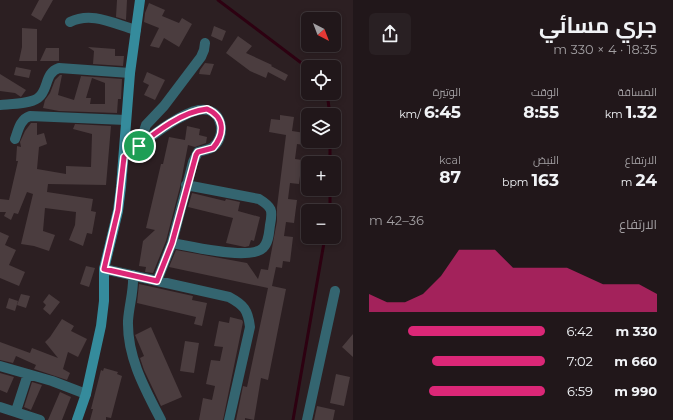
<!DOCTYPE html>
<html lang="ar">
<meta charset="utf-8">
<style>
:root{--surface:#21171a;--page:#292023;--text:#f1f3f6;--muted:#a29fa2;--line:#3e3639;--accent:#db2777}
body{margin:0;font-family:Montserrat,Cairo,sans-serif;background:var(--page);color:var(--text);direction:rtl;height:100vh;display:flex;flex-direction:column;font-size:15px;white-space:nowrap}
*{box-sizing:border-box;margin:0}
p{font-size:13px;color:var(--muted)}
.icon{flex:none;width:22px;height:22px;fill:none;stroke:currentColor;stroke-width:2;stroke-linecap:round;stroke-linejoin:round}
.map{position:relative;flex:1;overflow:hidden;direction:ltr}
.details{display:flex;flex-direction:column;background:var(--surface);width:320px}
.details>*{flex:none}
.needle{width:26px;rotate:138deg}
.controls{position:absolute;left:301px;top:12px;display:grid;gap:8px}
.controls a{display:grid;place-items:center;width:40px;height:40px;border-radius:6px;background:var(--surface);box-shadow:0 2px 6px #0003,0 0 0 1px var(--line);font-size:20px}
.pin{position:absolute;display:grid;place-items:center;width:34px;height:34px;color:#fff;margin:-17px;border:2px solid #fff;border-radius:50%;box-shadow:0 1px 4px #0007}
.round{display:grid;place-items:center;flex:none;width:42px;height:42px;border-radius:6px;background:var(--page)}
.overview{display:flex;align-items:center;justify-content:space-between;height:68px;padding:0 16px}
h1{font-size:22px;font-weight:700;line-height:30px}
.metrics{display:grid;grid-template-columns:repeat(3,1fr);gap:6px;height:68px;padding:4px 16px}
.metrics div{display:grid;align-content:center}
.metrics b{font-size:17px;font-weight:700}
.metrics small{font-size:11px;font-weight:400}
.metrics p{font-size:11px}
.chart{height:112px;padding:8px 16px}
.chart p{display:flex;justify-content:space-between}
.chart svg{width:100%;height:72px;margin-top:4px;fill:var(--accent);opacity:.7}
ul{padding:0 16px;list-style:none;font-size:13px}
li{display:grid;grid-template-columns:64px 48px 1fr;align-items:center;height:30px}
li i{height:10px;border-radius:5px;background:var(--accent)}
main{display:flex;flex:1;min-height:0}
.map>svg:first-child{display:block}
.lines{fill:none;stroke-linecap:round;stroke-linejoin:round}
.stream{stroke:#2d0111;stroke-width:3}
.building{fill:#4b3d3f;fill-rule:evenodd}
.street{stroke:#346570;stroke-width:10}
.secondary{stroke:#358b9c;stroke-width:10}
.route-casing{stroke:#fff;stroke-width:8}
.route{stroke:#db2777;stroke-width:5}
</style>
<main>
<section class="details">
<div class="overview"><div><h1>جري مسائي</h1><p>18:35 · 4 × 330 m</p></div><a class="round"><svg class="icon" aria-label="share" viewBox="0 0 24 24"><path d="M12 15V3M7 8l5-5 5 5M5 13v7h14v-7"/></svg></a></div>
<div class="metrics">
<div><p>المسافة</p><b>1.32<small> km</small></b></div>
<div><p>الوقت</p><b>8:55</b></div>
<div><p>الوتيرة</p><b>6:45<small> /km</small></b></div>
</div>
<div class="metrics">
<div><p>الارتفاع</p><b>24<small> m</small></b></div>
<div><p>النبض</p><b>163<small> bpm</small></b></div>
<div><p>kcal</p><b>87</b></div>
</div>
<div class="chart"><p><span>الارتفاع</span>36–42 m</p>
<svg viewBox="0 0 160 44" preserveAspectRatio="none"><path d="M0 44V33L10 38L20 38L30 33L40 22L50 6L60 6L70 6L80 17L90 17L100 17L110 17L120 22L130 27L140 27L150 27L160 33V44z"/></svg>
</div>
<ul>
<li><b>330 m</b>6:42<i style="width:78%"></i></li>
<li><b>660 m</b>7:02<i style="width:64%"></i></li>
<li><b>990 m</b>6:59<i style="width:66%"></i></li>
</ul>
</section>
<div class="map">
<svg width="353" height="420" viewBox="0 0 353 420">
<rect width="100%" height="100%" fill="#2c1f22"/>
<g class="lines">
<!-- stream -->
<path class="stream" d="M218,0L308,68
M327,93L330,115
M330,163V141
M330,211V189
M293,420L325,237"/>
</g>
<!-- building -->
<path class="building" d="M39,0H53L41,21L31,15Z
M117,0H127L126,20L116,17Z
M149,3L165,10L162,16L179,23L182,18L192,24L179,47L164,38L159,48L150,46L159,28L144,22L145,13Z
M214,26L226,31L222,41L211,36Z
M22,28L37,29V61H19L22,47Z
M238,36L252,46L246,53L272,65L271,66L288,75L285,81L268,72L266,78L250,71L226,53Z
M88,47L115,49V56H124L123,66L93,64L94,51Z
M46,48H59V61H40Z
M205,63L214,64L210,75L199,74L200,70Z
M16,67L31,70L29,78L14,75Z
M147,72L165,80L155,100L144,95L149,85L143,82Z
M0,74L26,90L21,97L15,93L0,91Z
M60,75H62L58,95L74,100L81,76L122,79L121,99H118L117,113L59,111L43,108L45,100L50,93L55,80ZM92,78L105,83V104H90L91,98H86Z
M280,115L294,117L292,131L305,133L304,145L297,144L295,159L302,160L299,184L290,183L288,199L297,200L294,223L286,222L284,236L293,237L290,262L283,261L282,268L276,267L272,286L286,289L268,380L261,378L254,420L245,418V420H236L243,386L247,387L268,288L169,267L176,250L247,263L258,279L261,269L268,270L277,221V207L286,135L269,132L271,119L280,120Z
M31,123H37V135L44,133L47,144L39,147L37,169L66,174V166L91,167L92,134L73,129L75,124L111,126L106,185L48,184L47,192L93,199L91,211L96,212L92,234L87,233L83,246L69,240L75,225L76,212L45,208L43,231L55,235L49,251L34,246L21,244L33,194L27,192L18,214L14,213L11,220L4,216L6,212H0V199L9,200L18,161H16L17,146L21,147L20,142L25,131Z
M187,126L200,129L199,135L207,137L206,143L195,147L188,145L180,187L166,241L153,273L145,272L146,267L139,266L143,241L155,230L146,228L161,164H163L169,137L185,140Z
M192,193L225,201L226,199L240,202L238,211L260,217L254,241L251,240L249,246L245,247L226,243L233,218L188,207Z
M0,232L9,236L5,245L16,250L9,265L25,272L19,286L0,278Z
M86,266L95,268L89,287L80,284Z
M139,284L193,296L192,300L207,303L202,326L194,324L196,317L137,303Z
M21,294L30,296L26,308L17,305Z
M49,294L60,302L50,315L43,309L46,305L43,302Z
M9,298L18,301L15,311L6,308Z
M230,317L242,320L243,322L223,420H199L203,398L212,400L215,386L206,384L211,360L220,361L223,347L214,346L219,321L229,323Z
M62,319L74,326L71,331L87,339L78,357L68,352L63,369L70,373L67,380L34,369L36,365L16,356L13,363L0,360V342L30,353L32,348L58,358L45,342L50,337Z
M151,327L182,397L161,406L144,370L140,358L144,356L135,335Z
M353,334V357L342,347Z
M185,341L199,343L194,373L180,371Z
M104,368L118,372L117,374L122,376L111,418L106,417V420H90L93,409H91L101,370L103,371Z
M0,373L14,377L7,393L0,390Z
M336,374L350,377L344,406L330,403Z
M32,382L42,385L31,410L24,407Z
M60,392L71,397L62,420H48Z
M317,406L335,410L333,420H314Z"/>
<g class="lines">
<!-- street -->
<path class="street" d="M70,22C92,11 114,24 136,30
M0,105C10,104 30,104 38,98C49,90 44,73 59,68L130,73
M15,139C18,131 20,119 30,116L126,120
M139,146L146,125L164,106L201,57L204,50L205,43
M124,157C142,144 177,114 199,110C223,106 227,136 213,147C209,150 203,150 198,152L193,162L172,243L157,281
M172,243C190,246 250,261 263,248C269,242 269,232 270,225C273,210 272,207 259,199L186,185
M104,269L229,297C244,305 248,310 250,327L229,420
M133,275C134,291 129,305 128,321C127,357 145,389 161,420
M0,366L52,381L86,394
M0,407L40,420
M16,411L28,374
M307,420L335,291"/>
<!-- secondary -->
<path class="secondary" d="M77,420L86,394L101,326L104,301V269L118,211L121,187L130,73L140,0"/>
</g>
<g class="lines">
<defs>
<path id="route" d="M207,109C225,117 225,134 213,148L198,152L196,155L172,243L157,281L104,269L118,210L124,157C147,140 177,112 207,109Z"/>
</defs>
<!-- route casing -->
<use href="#route" class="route-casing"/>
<!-- route -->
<use href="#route" class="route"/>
</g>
</svg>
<div class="controls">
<a><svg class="needle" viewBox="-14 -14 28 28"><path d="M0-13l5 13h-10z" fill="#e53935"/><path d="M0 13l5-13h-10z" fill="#a29fa2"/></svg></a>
<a><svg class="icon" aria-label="locate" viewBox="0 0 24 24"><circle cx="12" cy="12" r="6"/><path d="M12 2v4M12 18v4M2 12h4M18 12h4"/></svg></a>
<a><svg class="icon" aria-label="layers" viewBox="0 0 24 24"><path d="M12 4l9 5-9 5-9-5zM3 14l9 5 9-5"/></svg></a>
<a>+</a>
<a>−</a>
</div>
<div class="pin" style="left:139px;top:146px;background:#1e9e55"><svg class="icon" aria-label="arrive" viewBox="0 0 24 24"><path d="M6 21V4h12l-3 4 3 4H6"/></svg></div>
</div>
</main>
